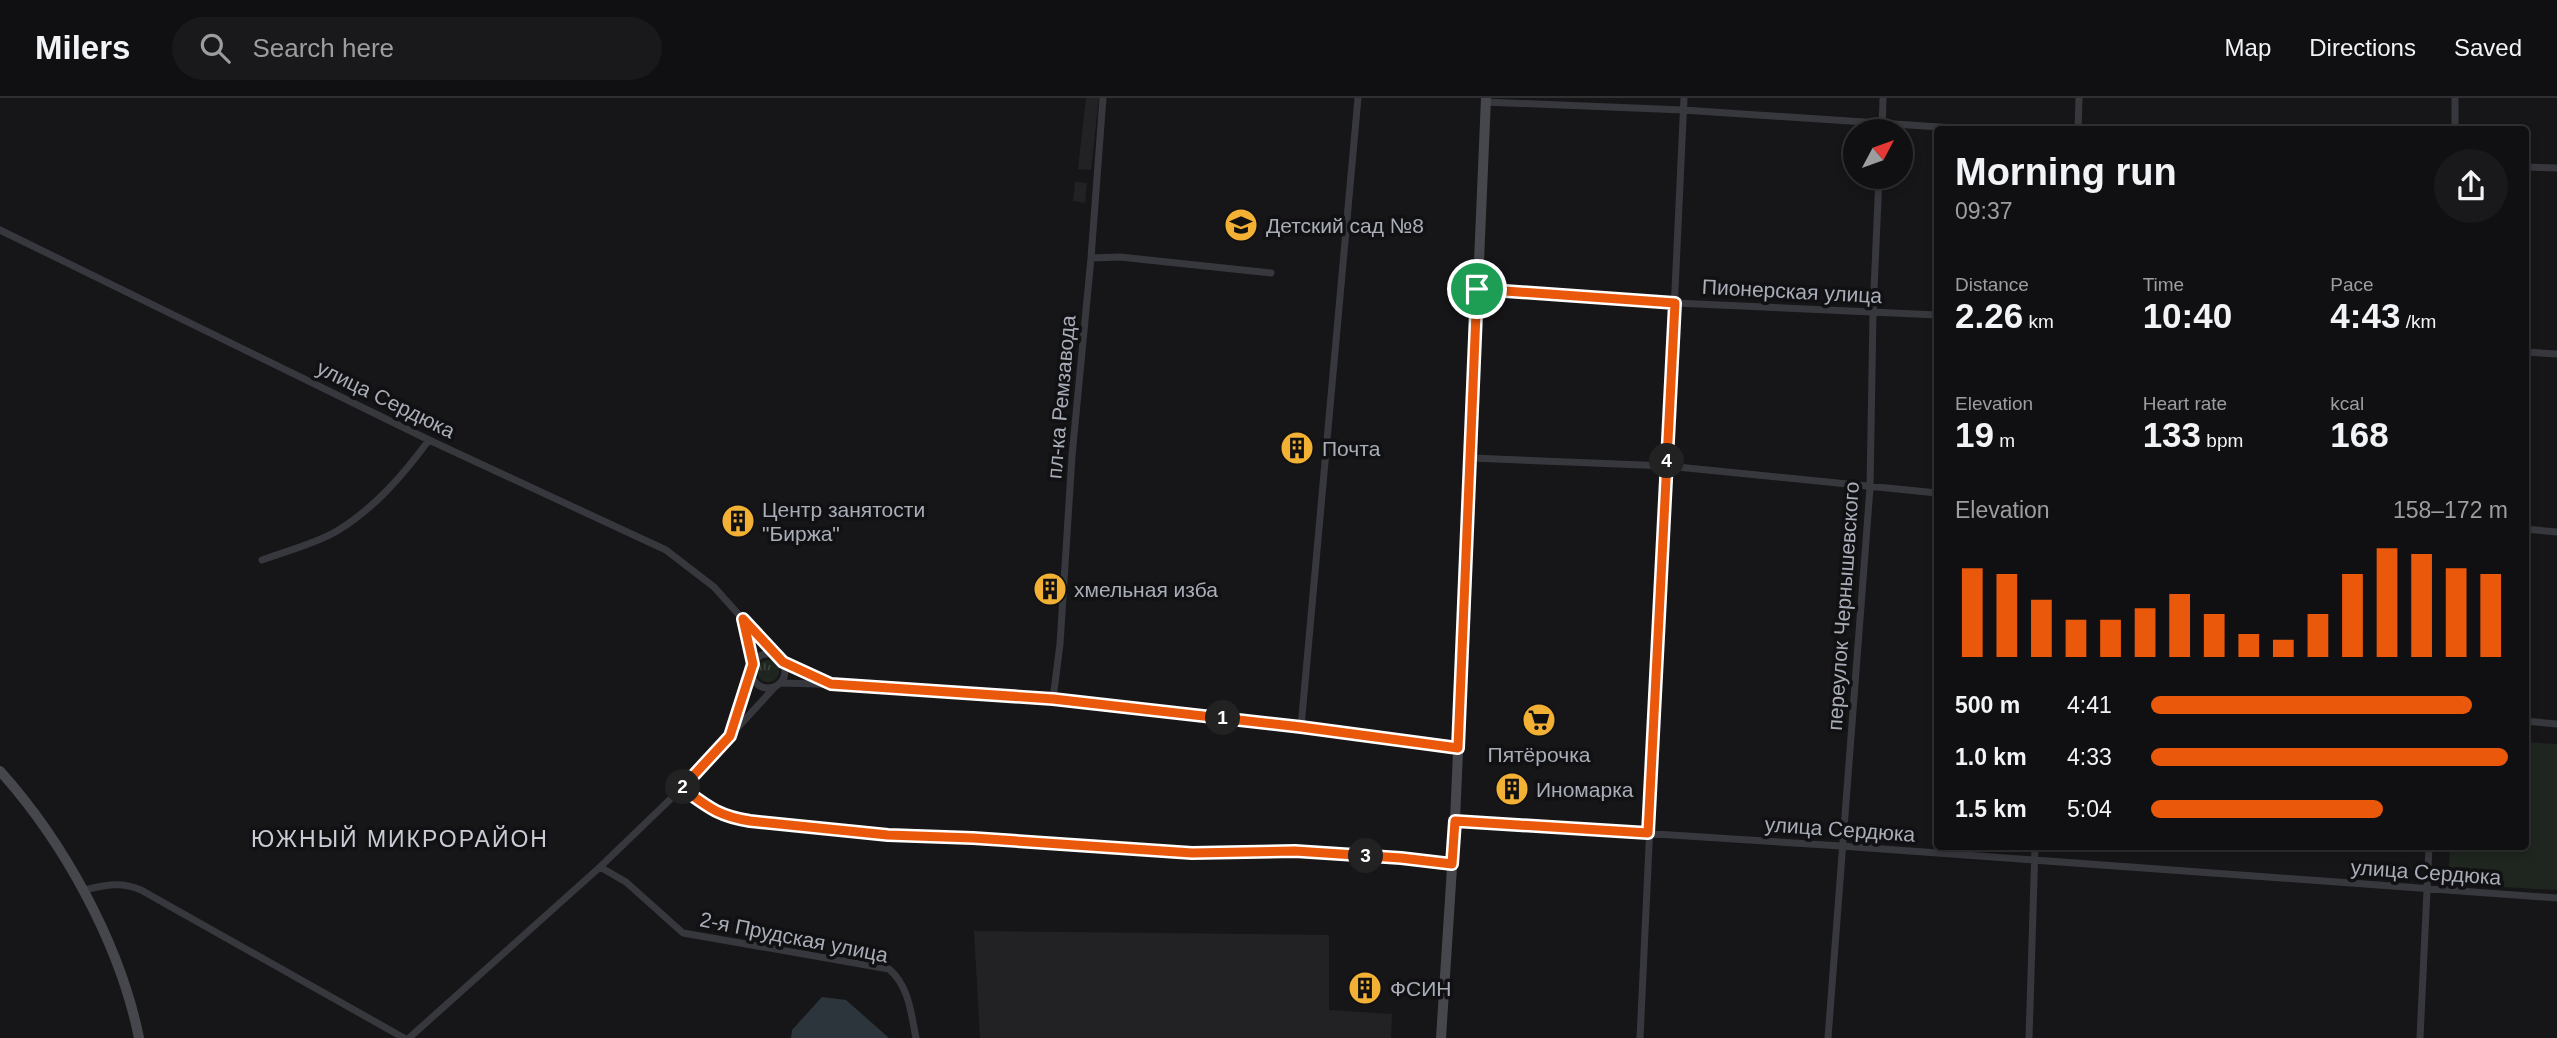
<!DOCTYPE html>
<meta charset="utf-8">
<style>
:root{--surface:#101012;--page:#19191b;--text:#f1f3f6;--muted:#9c9d9f;--line:#303032;--accent:#ea580c}
body{margin:0;font-family:Helvetica,sans-serif;background:var(--page);color:var(--text);height:100vh;display:flex;flex-direction:column;font-size:26px;white-space:nowrap}
*{box-sizing:border-box;margin:0}
p{font-size:23px;color:var(--muted)}
.icon{flex:none;width:38px;height:38px;fill:none;stroke:currentColor;stroke-width:2;stroke-linecap:round;stroke-linejoin:round}
.map{position:relative;flex:1;overflow:hidden}
.details{position:absolute;left:1934px;top:28px;width:595px;height:724px;display:flex;flex-direction:column;background:var(--surface);border-radius:7px;box-shadow:0 4px 10px #0003,0 0 0 2px var(--line)}
.details>*{flex:none}
.needle{width:46px;rotate:49deg}
.tools{position:absolute;left:1843px;top:21px;display:grid;gap:14px}
.tools a{display:grid;place-items:center;width:70px;height:70px;border-radius:50%;background:var(--surface);box-shadow:0 4px 10px #0003,0 0 0 2px var(--line);font-size:35px}
.pin{position:absolute;display:grid;place-items:center;width:60px;height:60px;color:#fff;margin:-30px;border:4px solid #fff;border-radius:50%;box-shadow:0 2px 7px #0007}
.km{position:absolute;width:35px;height:35px;margin:-18px;border-radius:50%;background:#222;color:#fff;font-size:19px;line-height:35px;text-align:center}
.round{display:grid;place-items:center;flex:none;width:74px;height:74px;border-radius:37px;background:var(--page)}
.headline{display:flex;align-items:center;justify-content:space-between;height:119px;padding:0 21px}
h1{font-size:38px;font-weight:700;line-height:52px}
.stats{display:grid;grid-template-columns:repeat(3,1fr);gap:10px;height:119px;padding:7px 21px}
.stats div{display:grid;align-content:center}
.stats b{font-size:35px;font-weight:700}
.stats small{font-size:19px;font-weight:400}
.stats p{font-size:19px}
.chart{height:196px;padding:14px 21px}
.chart p{display:flex;justify-content:space-between}
.chart svg{width:100%;height:126px;margin-top:7px;stroke:var(--accent);stroke-width:6}
ul{padding:0 21px;list-style:none;font-size:23px}
li{display:grid;grid-template-columns:112px 84px 1fr;align-items:center;height:52px}
li i{height:18px;border-radius:9px;background:var(--accent)}
header{display:flex;align-items:center;gap:42px;box-sizing:border-box;height:98px;padding:0 35px;background:var(--surface);border-bottom:2px solid var(--line)}
header strong{font-size:33px}
nav{display:flex;gap:38px;margin-inline-start:auto;font-size:24px}
.search{width:490px;height:63px;background:var(--page);display:flex;align-items:center;gap:18px;box-sizing:border-box;padding:0 24px;border-radius:38px;color:var(--muted);font-size:26px}
.map>svg:first-child{display:block}
.built{fill:#222225}
.grass{fill:url(#grass-tufts)}
.garden{fill:#1e261f}
.water{fill:#2c353c}
.lines{fill:none;stroke-linecap:round;stroke-linejoin:round}
.street{stroke:#37383d;stroke-width:7}
.secondary{stroke:#45474d;stroke-width:10}
.route-casing{stroke:#fff;stroke-width:14}
.route{stroke:#ea580c;stroke-width:9}
.labels{text-anchor:middle;dominant-baseline:central;stroke-width:7;stroke-linejoin:round;paint-order:stroke}
.poi-label{font-size:21px;fill:#a8adb8;stroke:#111113;text-anchor:start}
.street-label{font-size:21px;fill:#a8adb8;stroke:#111113}
.neighbourhood-label{font-size:23px;letter-spacing:2px;fill:#c9ccd4;stroke:#111113}
</style>
<header>
<strong>Milers</strong>
<div class="search"><svg class="icon" aria-label="search" viewBox="0 0 24 24"><circle cx="10" cy="10" r="6"/><path d="M15 15l6 6"/></svg>Search here</div>
<nav><a>Map</a><a>Directions</a><a>Saved</a></nav>
</header>
<div class="map">
<svg width="2557" height="940" viewBox="0 0 2557 940">
<defs>
<pattern id="grass-tufts" width="24" height="20" patternUnits="userSpaceOnUse" patternTransform="scale(1.75)"><rect width="24" height="20" fill="#1e261f"/><path d="M3 7l-1-3M5 7V3M7 7l1-3M15 17l-1-3M17 17v-4M19 17l1-3" fill="none" stroke="#3c433d"/></pattern>
</defs>
<rect width="100%" height="100%" fill="#161618"/>
<!-- built -->
<path class="built" d="M1086,0H1099L1091,72L1078,71Z
M1075,84L1087,85L1085,105L1073,103Z
M974,833L1329,837V912L1392,916L1391,940H980Z"/>
<!-- grass -->
<path class="grass" d="M757 573a11 11 0 1 1 22 0a11 11 0 1 1-22 0Z"/>
<!-- garden -->
<path class="garden" d="M2525,644L2557,646V792L2448,786L2450,749H2525Z"/>
<!-- water -->
<path class="water" d="M822,899L846,902L889,940H791L792,932Z"/>
<g class="lines">
<!-- street -->
<path class="street" d="M1485,4L1683,12L1985,32
M2078,32L2079,0
M2455,32V0
M1882,33L1883,0
M2525,69L2557,70
M0,132L429,342L666,452L714,489L775,557
M1091,160L1120,159L1271,175
M1477,191L1675,205L1937,217
M2525,254L2557,256
M1472,360L1667,368L1937,395
M2525,431L2557,434
M262,462C286,453 315,446 337,433C375,410 403,377 429,342
M743,522L753,566
M751 573a17 17 0 1 1 34 0a17 17 0 1 1-34 0Z
M784,564L827,584
M781,585C955,589 1128,608 1300,629C1353,635 1405,644 1458,650
M1053,601L1060,546L1072,358L1091,160L1103,0
M2525,623L2557,626
M1301,629L1358,0
M732,634L751,576
M682,690C708,709 717,718 750,723L888,737L973,740L1192,755L1295,753L1401,760L1452,767
M1455,723L1841,748L2557,800
M600,769L626,784L683,835L889,871C909,888 911,915 916,940
M84,792C105,787 121,783 141,792L404,940
M409,940L600,769L682,690L774,590
M1640,940L1684,0
M1828,940L1870,390L1873,215L1879,79
M2029,940L2035,749
M2420,940L2429,749"/>
<!-- secondary -->
<path class="secondary" d="M0,673C64,744 120,846 139,940
M1441,940L1455,723L1486,0"/>
</g>
<g class="lines">
<defs>
<path id="route" d="M1477,191L1675,205L1648,735L1455,723L1452,766L1401,760L1295,753L1192,755L973,740L888,737L750,723C718,718 708,709 682,690L730,638L753,566L743,521L783,564L831,586L1053,601L1301,629L1458,650Z"/>
</defs>
<!-- route casing -->
<use href="#route" class="route-casing"/>
<!-- route -->
<use href="#route" class="route"/>
</g>
<!-- icons -->
<defs>
<symbol id="school-disc" viewBox="-11 -11 22 22"><circle r="9.5" fill="#f2b134" stroke="#111113"/><path d="M0-5L7-2L0 1L-7-2ZM-4 1L0 2.5L4 1V4Q0 6-4 4Z" fill="#111"/></symbol>
<symbol id="building-disc" viewBox="-11 -11 22 22"><circle r="9.5" fill="#f2b134" stroke="#111113"/><path d="M-4-6H4V6H1V3H-1V6H-4ZM-2.5-4.3h1.7v1.8h-1.7ZM.8-4.3h1.7v1.8H.8ZM-2.5-1h1.7V.8h-1.7ZM.8-1h1.7V.8H.8Z" fill="#111"/></symbol>
<symbol id="supermarket-disc" viewBox="-11 -11 22 22"><circle r="9.5" fill="#f2b134" stroke="#111113"/><path d="M-6-5.5h2.5l.6 2H6L4.5 2H-2.5L-4.4-4H-6ZM-1.5 3.2a1.3 1.3 0 1 0 .1 0ZM3 3.2a1.3 1.3 0 1 0 .1 0Z" fill="#111"/></symbol>
</defs>
<g fill-rule="evenodd">
<use href="#school-disc" x="1222" y="108" width="38" height="38"/>
<use href="#building-disc" x="1278" y="331" width="38" height="38"/>
<use href="#building-disc" x="719" y="404" width="38" height="38"/>
<use href="#building-disc" x="1031" y="472" width="38" height="38"/>
<use href="#supermarket-disc" x="1520" y="603" width="38" height="38"/>
<use href="#building-disc" x="1493" y="672" width="38" height="38"/>
<use href="#building-disc" x="1346" y="871" width="38" height="38"/>
</g>
<g class="labels">
<!-- poi labels -->
<g class="poi-label">
<text x="1266" y="127">Детский сад №8</text>
<text x="1322" y="350">Почта</text>
<text x="762" y="411">Центр занятости<tspan x="762" dy="24">"Биржа"</tspan></text>
<text x="1074" y="491">хмельная изба</text>
<text x="1539" y="656" text-anchor="middle">Пятёрочка</text>
<text x="1536" y="691">Иномарка</text>
<text x="1390" y="890">ФСИН</text>
</g>
<!-- street labels -->
<g class="street-label">
<text transform="translate(1792 193) rotate(3)">Пионерская улица</text>
<text transform="translate(1061 299) rotate(-85)">пл-ка Ремзавода</text>
<text transform="translate(386 301) rotate(26)">улица Сердюка</text>
<text transform="translate(1843 508) rotate(-86)">переулок Чернышевского</text>
<text transform="translate(1840 731) rotate(4)">улица Сердюка</text>
<text transform="translate(2426 774) rotate(4)">улица Сердюка</text>
<text transform="translate(794 839) rotate(11)">2-я Прудская улица</text>
</g>
<!-- neighbourhood labels -->
<g class="neighbourhood-label">
<text x="400" y="741">ЮЖНЫЙ МИКРОРАЙОН</text>
</g>
</g>
</svg>
<div class="tools">
<a><svg class="needle" viewBox="-14 -14 28 28"><path d="M0-13l5 13h-10z" fill="#e53935"/><path d="M0 13l5-13h-10z" fill="#9c9d9f"/></svg></a>
</div>
<div class="pin" style="left:1477px;top:191px;background:#1e9e55"><svg class="icon" aria-label="arrive" viewBox="0 0 24 24"><path d="M6 21V4h12l-3 4 3 4H6"/></svg></div>
<b class="km" style="left:1223px;top:620px">1</b>
<b class="km" style="left:683px;top:689px">2</b>
<b class="km" style="left:1366px;top:758px">3</b>
<b class="km" style="left:1667px;top:363px">4</b>
<section class="details">
<div class="headline"><div><h1>Morning run</h1><p>09:37</p></div><a class="round"><svg class="icon" aria-label="share" viewBox="0 0 24 24"><path d="M12 15V3M7 8l5-5 5 5M5 13v7h14v-7"/></svg></a></div>
<div class="stats">
<div><p>Distance</p><b>2.26<small> km</small></b></div>
<div><p>Time</p><b>10:40</b></div>
<div><p>Pace</p><b>4:43<small> /km</small></b></div>
</div>
<div class="stats">
<div><p>Elevation</p><b>19<small> m</small></b></div>
<div><p>Heart rate</p><b>133<small> bpm</small></b></div>
<div><p>kcal</p><b>168</b></div>
</div>
<div class="chart"><p><span>Elevation</span>158–172 m</p>
<svg viewBox="0 0 160 44" preserveAspectRatio="none"><path d="M5 44V13M15 44V15M25 44V24M35 44V31M45 44V31M55 44V27M65 44V22M75 44V29M85 44V36M95 44V38M105 44V29M115 44V15M125 44V6M135 44V8M145 44V13M155 44V15"/></svg>
</div>
<ul>
<li><b>500 m</b>4:41<i style="width:90%"></i></li>
<li><b>1.0 km</b>4:33<i style="width:100%"></i></li>
<li><b>1.5 km</b>5:04<i style="width:65%"></i></li>
</ul>
</section>
</div>
